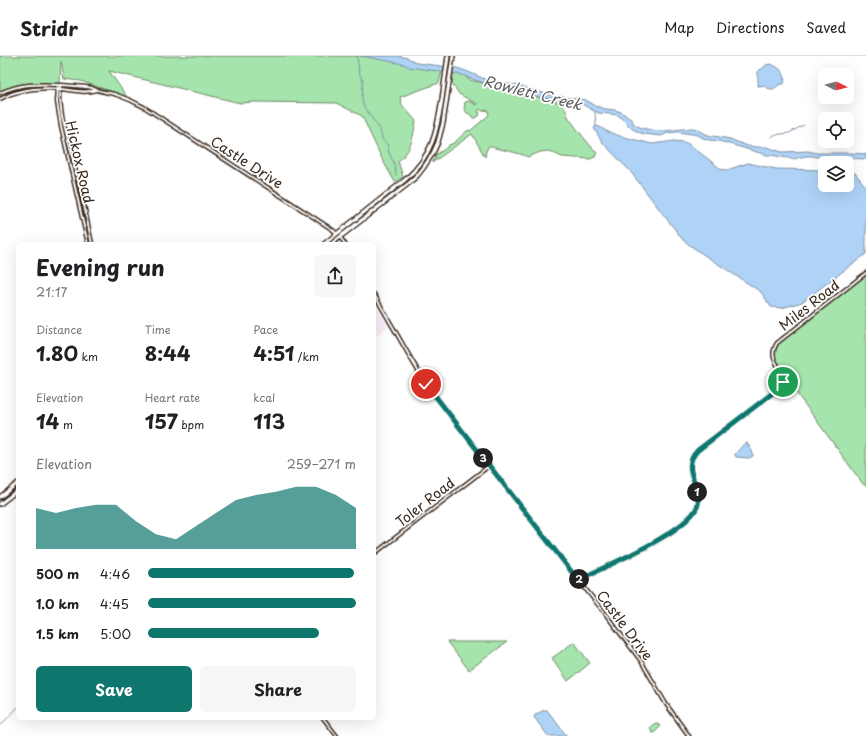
<!DOCTYPE html>
<meta charset="utf-8">
<style>
:root{--surface:#fff;--page:#f6f6f6;--text:#202124;--muted:#757577;--line:#e0e0e0;--accent:#0f766e}
body{margin:0;font-family:"Playpen Sans",sans-serif;background:var(--page);color:var(--text);height:100vh;display:flex;flex-direction:column;font-size:15px;white-space:nowrap}
*{box-sizing:border-box;margin:0}
p{font-size:13px;color:var(--muted)}
.icon{flex:none;width:22px;height:22px;fill:none;stroke:currentColor;stroke-width:2;stroke-linecap:round;stroke-linejoin:round}
.map{position:relative;flex:1;overflow:hidden}
.panel{position:absolute;left:16px;top:186px;width:360px;height:478px;display:flex;flex-direction:column;background:var(--surface);border-radius:6px;box-shadow:0 4px 16px #0002}
.panel>*{flex:none}
.needle{width:26px;rotate:96deg}
.buttons{position:absolute;left:818px;top:12px;display:grid;gap:8px}
.buttons a{display:grid;place-items:center;width:36px;height:36px;border-radius:6px;background:var(--surface);box-shadow:0 4px 16px #0002;font-size:20px}
.pin{position:absolute;display:grid;place-items:center;width:34px;height:34px;color:#fff;margin:-17px;border:2px solid #fff;border-radius:50%;box-shadow:0 1px 4px #0007}
.km{position:absolute;width:20px;height:20px;margin:-10px;border-radius:50%;background:#222;color:#fff;font-size:11px;line-height:20px;text-align:center}
.round{display:grid;place-items:center;flex:none;width:42px;height:42px;border-radius:6px;background:var(--page)}
.overview{display:flex;align-items:center;justify-content:space-between;height:68px;padding:0 20px}
h1{font-size:22px;font-weight:700;line-height:30px}
.figures{display:grid;grid-template-columns:repeat(3,1fr);gap:6px;height:68px;padding:4px 20px}
.figures div{display:grid;align-content:center}
.figures b{font-size:20px;font-weight:700}
.figures small{font-size:11px;font-weight:400}
.figures p{font-size:11px}
.chart{height:112px;padding:8px 20px}
.chart p{display:flex;justify-content:space-between}
.chart svg{width:100%;height:72px;margin-top:4px;fill:var(--accent);opacity:.7}
.button{display:flex;gap:8px;margin-top:auto;padding:8px 20px}
.button a{flex:1;height:46px;border-radius:6px;background:var(--accent);color:#fff;font-size:16px;font-weight:700;line-height:46px;text-align:center}
.button a+a{background:var(--page);color:var(--text)}
ul{padding:0 20px;list-style:none;font-size:13px}
li{display:grid;grid-template-columns:64px 48px 1fr;align-items:center;height:30px}
li i{height:10px;border-radius:5px;background:var(--accent)}
header{display:flex;align-items:center;gap:24px;box-sizing:border-box;height:56px;padding:0 20px;background:var(--surface);border-bottom:1px solid var(--line)}
header strong{font-size:19px}
nav{display:flex;gap:22px;margin-inline-start:auto;font-size:14px}
.map>svg:first-child{display:block}
.built{fill:#faecf7}
.green{fill:#a5e4ad;stroke:#708766}
.water{fill:#aed3f7;stroke:#808fa0}
.lines{fill:none;stroke-linecap:round;stroke-linejoin:round}
.stream{stroke:#808fa0;stroke-width:1}
.minor-casing{stroke:#3b2a1e;stroke-width:5}
.major-casing{stroke:#3b2a1e;stroke-width:6}
.minor{stroke:#fff;stroke-width:2}
.major{stroke:#fff;stroke-width:3}
.route-casing{stroke:#fff;stroke-width:8}
.route{stroke:#0f766e;stroke-width:5}
.labels{text-anchor:middle;dominant-baseline:central;stroke-width:3.5;stroke-linejoin:round;paint-order:stroke}
.street-label{font-size:14px;fill:#3b2a1e;stroke:#fff}
.water-label{font-size:15px;font-style:italic;fill:#5e5d5f;stroke:#fff}
</style>
<header>
<strong>Stridr</strong>
<nav><a>Map</a><a>Directions</a><a>Saved</a></nav>
</header>
<div class="map">
<svg width="866" height="680" viewBox="0 0 866 680">
<rect width="100%" height="100%" fill="#fff"/>
<filter id="ink" filterUnits="userSpaceOnUse"><feTurbulence type="fractalNoise" baseFrequency=".025" numOctaves="2"/><feDisplacementMap in="SourceGraphic" scale="8" xChannelSelector="R" yChannelSelector="G"/><feConvolveMatrix kernelMatrix="1 2 1 2 8 2 1 2 1" color-interpolation-filters="sRGB"/></filter>
<g filter="url(#ink)">
<!-- built -->
<path class="built" d="M374,245L388,270L374,282Z"/>
<!-- green -->
<path class="green" d="M0,0H384L442,14L439,27L400,41L402,49L416,65C413,80 412,95 398,105L403,121L395,126L383,105L362,60L336,47L254,46L240,47L109,15L127,41L81,25L64,23L61,5L60,28C38,26 21,27 0,36Z
M453,17L464,19L468,23L473,25L485,27L487,29L494,31H499L518,35L525,38L529,41C537,39 555,44 562,49C566,52 566,58 569,62C578,75 587,86 597,97L595,101L590,103L562,101L549,95L540,96L528,101C515,95 502,95 489,90L486,95L485,101L472,78L432,107L437,98L448,91L449,89L454,87L468,74L470,75L489,59L488,54L482,55L480,53L478,56L480,57L479,60L475,62H473L470,58L467,57L464,53L465,46L469,45L476,49L477,48L459,38L452,27Z
M866,219V430L863,428L784,320C777,306 768,299 781,285Z
M447,586H507L469,614Z
M574,586L590,607L568,625L552,602Z
M656,667L659,669L660,671L654,677H652L650,671L654,668Z"/>
<!-- water -->
<path class="water" d="M361,0H398L408,2L417,7L457,12L466,15L487,24L496,25L502,27L515,29L550,39L586,44L596,50L606,53L615,54L621,56L631,63L635,69L642,72L651,74L664,75L692,72L697,73L708,79L730,83L747,90L757,91H767L782,96L808,95L817,97H851L866,98V103L816,101L813,100H806L793,103L771,99H767L719,85L709,84L703,82L698,79L692,78L678,76L668,77L661,80L644,78L638,76L631,72L618,59L599,57L592,54L582,48L576,47L566,48L556,44L529,39L516,34L494,30L469,22L466,20L452,17L409,11L404,8Z
M771,8C780,12 787,17 784,28H780C773,34 771,35 763,29L760,30H758C759,24 756,19 759,14L762,13L766,9Z
M596,70L600,71L606,75L620,80L652,88L674,85L684,86L690,89L721,113L727,114L748,107L776,113L825,114V129H847V115L855,117L866,131V198L802,246L782,252L771,251L761,236L698,195L683,184L630,115L602,86L594,72Z
M746,387H747L752,395L753,400L749,402L736,401L735,399V398L744,388Z
M544,654H547L566,679L568,680H548L534,661L535,659Z"/>
<g class="lines">
<!-- stream -->
<path class="stream" d="M357,0L359,17L363,25L362,44L364,51L380,73L382,83L387,88L389,97L394,107L396,119
M595,56L596,71
M772,81L774,79L789,77L804,69
M0,670L18,651"/>
<defs>
<path id="minor" d="M58,29L57,46L61,70L88,188
M61,29L60,43L62,60L83,144L92,188
M0,37C21,27 38,28 61,29C71,30 82,30 92,32C99,36 109,36 117,39C126,42 135,46 144,51L333,174L337,178
M0,43C18,33 41,31 62,33C73,34 85,38 96,34
M340,181L345,188
M374,238L414,308L426,328L567,510L604,556L641,605L666,648L689,680
M374,498L489,410
M578,524C614,506 654,492 685,465C689,461 695,457 697,451C705,431 677,414 698,394L774,336C777,333 781,330 782,326C787,312 765,306 777,287L866,217
M323,662L337,680"/>
<path id="major" d="M324,188L406,123C432,100 437,76 442,43C444,29 446,14 448,0
M331,188L408,128L417,120L424,111L433,97L438,86L443,67L453,0
M0,441L18,427
M0,448L18,434"/>
</defs>
<!-- minor casing -->
<use href="#minor" class="minor-casing"/>
<!-- major casing -->
<use href="#major" class="major-casing"/>
<!-- minor -->
<use href="#minor" class="minor"/>
<!-- major -->
<use href="#major" class="major"/>
</g>
</g>
<g class="lines" filter="url(#ink)">
<defs>
<path id="route" d="M426,328L578,524C602,512 693,474 698,448C702,428 679,413 698,394L774,336L782,328L783,326"/>
</defs>
<!-- route casing -->
<use href="#route" class="route-casing"/>
<!-- route -->
<use href="#route" class="route"/>
</g>
<g class="labels">
<!-- street labels -->
<g class="street-label">
<text transform="translate(80 106) rotate(77)">Hickox Road</text>
<text transform="translate(247 106) rotate(33)">Castle Drive</text>
<text transform="translate(809 249) rotate(-38)">Miles Road</text>
<text transform="translate(425 446) rotate(-38)">Toler Road</text>
<text transform="translate(625 569) rotate(53)">Castle Drive</text>
</g>
<!-- water labels -->
<g class="water-label">
<text transform="translate(533 36) rotate(14)">Rowlett Creek</text>
</g>
</g>
</svg>
<div class="buttons">
<a><svg class="needle" viewBox="-14 -14 28 28"><path d="M0-13l5 13h-10z" fill="#e53935"/><path d="M0 13l5-13h-10z" fill="#757577"/></svg></a>
<a><svg class="icon" aria-label="locate" viewBox="0 0 24 24"><circle cx="12" cy="12" r="6"/><path d="M12 2v4M12 18v4M2 12h4M18 12h4"/></svg></a>
<a><svg class="icon" aria-label="layers" viewBox="0 0 24 24"><path d="M12 4l9 5-9 5-9-5zM3 14l9 5 9-5"/></svg></a>
</div>
<div class="pin" style="left:783px;top:326px;background:#1e9e55"><svg class="icon" aria-label="arrive" viewBox="0 0 24 24"><path d="M6 21V4h12l-3 4 3 4H6"/></svg></div>
<div class="pin" style="left:426px;top:328px;background:#d93025"><svg class="icon" aria-label="check" viewBox="0 0 24 24"><path d="M5 12l5 5 9-10"/></svg></div>
<b class="km" style="left:697px;top:436px">1</b>
<b class="km" style="left:579px;top:523px">2</b>
<b class="km" style="left:483px;top:402px">3</b>
<section class="panel">
<div class="overview"><div><h1>Evening run</h1><p>21:17</p></div><a class="round"><svg class="icon" aria-label="share" viewBox="0 0 24 24"><path d="M12 15V3M7 8l5-5 5 5M5 13v7h14v-7"/></svg></a></div>
<div class="figures">
<div><p>Distance</p><b>1.80<small> km</small></b></div>
<div><p>Time</p><b>8:44</b></div>
<div><p>Pace</p><b>4:51<small> /km</small></b></div>
</div>
<div class="figures">
<div><p>Elevation</p><b>14<small> m</small></b></div>
<div><p>Heart rate</p><b>157<small> bpm</small></b></div>
<div><p>kcal</p><b>113</b></div>
</div>
<div class="chart"><p><span>Elevation</span>259–271 m</p>
<svg viewBox="0 0 160 44" preserveAspectRatio="none"><path d="M0 44V19L10 22L20 19L30 17L40 17L50 27L60 35L70 38L80 30L90 22L100 14L110 11L120 9L130 6L140 6L150 11L160 19V44z"/></svg>
</div>
<ul>
<li><b>500 m</b>4:46<i style="width:99%"></i></li>
<li><b>1.0 km</b>4:45<i style="width:100%"></i></li>
<li><b>1.5 km</b>5:00<i style="width:82%"></i></li>
</ul>
<div class="button"><a>Save</a><a>Share</a></div>
</section>
</div>
